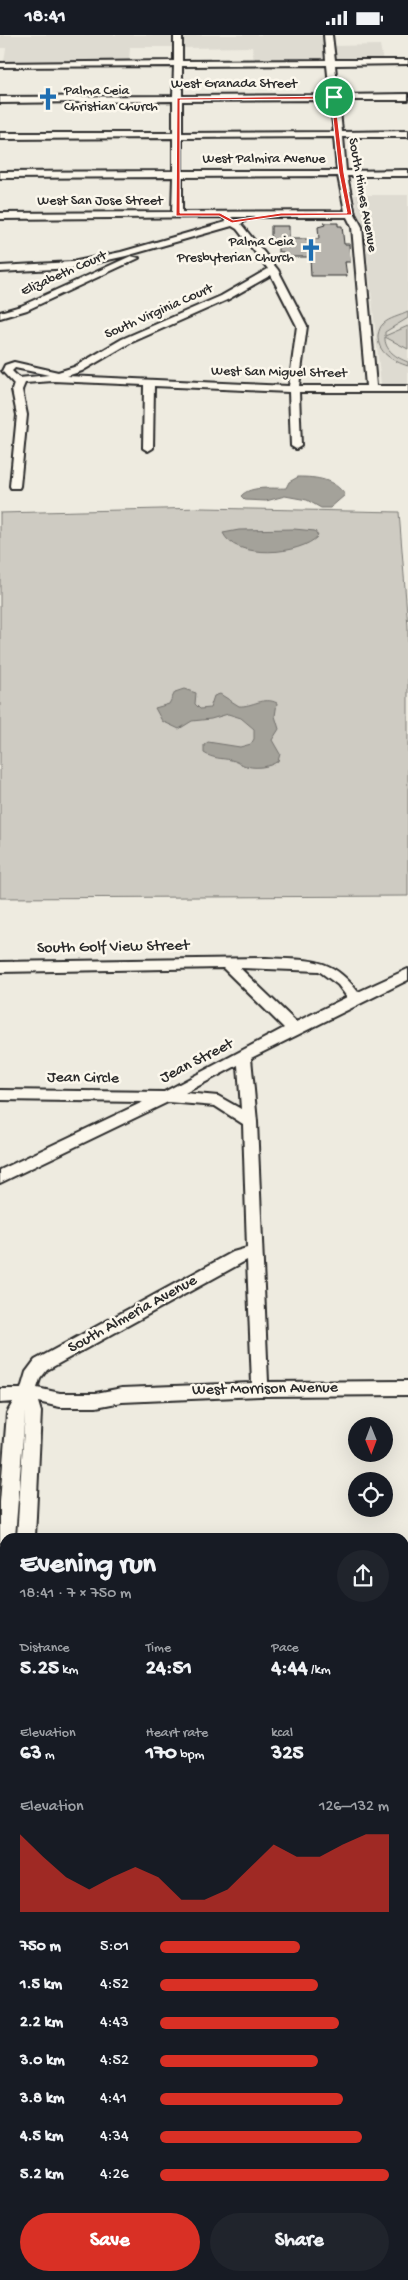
<!DOCTYPE html>
<meta charset="utf-8">
<style>
:root{--surface:#171b24;--page:#20242c;--text:#f1f3f6;--muted:#9ea1a6;--accent:#d93025}
body{margin:0;font-family:"Gochi Hand",sans-serif;background:var(--page);color:var(--text);height:100vh;display:flex;flex-direction:column;font-size:19px;white-space:nowrap}
*{box-sizing:border-box;margin:0}
p{font-size:16px;color:var(--muted)}
.icon{flex:none;width:28px;height:28px;fill:none;stroke:currentColor;stroke-width:2;stroke-linecap:round;stroke-linejoin:round}
.map{position:relative;flex:1;overflow:hidden}
.panel{position:absolute;left:0px;top:1498px;width:409px;height:748px;display:flex;flex-direction:column;background:var(--surface);border-radius:15px 15px 0 0;box-shadow:0 5px 20px #0002}
.panel>*{flex:none}
.needle{width:32px;rotate:179deg}
.tools{position:absolute;left:348px;top:1382px;display:grid;gap:10px}
.tools a{display:grid;place-items:center;width:45px;height:45px;border-radius:50%;background:var(--surface);box-shadow:0 5px 20px #0002;font-size:25px}
.pin{position:absolute;display:grid;place-items:center;width:42px;height:42px;color:#fff;margin:-21px;border:2px solid #fff;border-radius:50%;box-shadow:0 1px 5px #0007}
.round{display:grid;place-items:center;flex:none;width:52px;height:52px;border-radius:26px;background:var(--page)}
.overview{display:flex;align-items:center;justify-content:space-between;height:85px;padding:0 20px}
h1{font-size:28px;font-weight:700;line-height:38px}
.figures{display:grid;grid-template-columns:repeat(3,1fr);gap:8px;height:85px;padding:5px 20px}
.figures div{display:grid;align-content:center}
.figures b{font-size:21px;font-weight:700}
.figures small{font-size:14px;font-weight:400}
.figures p{font-size:14px}
.chart{height:140px;padding:10px 20px}
.chart p{display:flex;justify-content:space-between}
.chart svg{width:100%;height:90px;margin-top:5px;fill:var(--accent);opacity:.7}
.button{display:flex;gap:10px;margin-top:auto;padding:10px 20px}
.button a{flex:1;height:58px;border-radius:30px;background:var(--accent);color:#fff;font-size:20px;font-weight:700;line-height:58px;text-align:center}
.button a+a{background:var(--page);color:var(--text)}
ul{padding:0 20px;list-style:none;font-size:16px}
li{display:grid;grid-template-columns:80px 60px 1fr;align-items:center;height:38px}
li i{height:12px;border-radius:6px;background:var(--accent)}
.status{display:flex;justify-content:space-between;align-items:center;height:35px;padding:0 25px;background:var(--surface);direction:ltr}
.status svg{height:14px;fill:currentColor}
.map>svg:first-child{display:block}
.built{fill:#dedbd1}
.green{fill:#cecbc2;stroke:#7c7b76}
.water{fill:#a4a29a;stroke:#74726e}
.building{fill:#b8b5ae;stroke:#2b2b2b}
.lines{fill:none;stroke-linecap:round;stroke-linejoin:round}
.minor-casing{stroke:#2b2b2b;stroke-width:4}
.minor{fill:#fbf7ec;fill-rule:evenodd}
.route{fill:#d93025;stroke:#fff;fill-rule:evenodd}
.labels{text-anchor:middle;dominant-baseline:central;stroke-width:5;stroke-linejoin:round;paint-order:stroke}
.far-street-label{font-size:14px;fill:#2b2b2b;stroke:#fbf7ec}
.far-poi-label{font-size:14px;fill:#2b2b2b;stroke:#fbf7ec;text-anchor:start}
.street-label{font-size:16px;fill:#2b2b2b;stroke:#fbf7ec}
</style>
<div class="status"><b>18:41</b><svg viewBox="0 0 49 12"><path d="M0 12V9h3v3zM5 12V6h3v6zM10 12V3h3v9zM15 12V0h3v12zM26 1h20v11H26zM47 4h2v5h-2z"/></svg></div>
<div class="map">
<svg width="408" height="2245" viewBox="0 0 408 2245">
<rect width="100%" height="100%" fill="#eeebe0"/>
<filter id="ink" filterUnits="userSpaceOnUse"><feTurbulence type="fractalNoise" baseFrequency=".02" numOctaves="2"/><feDisplacementMap in="SourceGraphic" scale="10" xChannelSelector="R" yChannelSelector="G"/><feConvolveMatrix kernelMatrix="1 2 1 2 8 2 1 2 1" color-interpolation-filters="sRGB"/></filter>
<g filter="url(#ink)">
<!-- built -->
<path class="built" d="M0,0H174V12H130L129,26H4L6,13H0Z
M181,0H324L326,26H254L252,12L182,13Z
M380,10L383,26H333L332,11Z
M354,160H408V349H381L364,191L358,180Z"/>
<!-- green -->
<path class="green" d="M408,277V283L385,297V301L408,291V314L385,302C384,315 397,323 408,327V331C393,326 377,318 378,300C379,295 380,292 383,289C389,283 400,281 408,277Z
M202,473L399,477L408,591V861L0,863V478Z"/>
<!-- water -->
<path class="water" d="M298,442C317,442 334,444 345,460L330,473H321L307,465L285,461L266,466L245,465L241,461C251,450 272,454 286,453L289,447Z
M294,494L315,496L318,501C301,520 235,525 223,498L239,495Z
M184,654L196,658L195,669L200,674L210,673L214,661L220,659L239,671C252,672 264,661 277,668L275,681L279,694L272,705L280,719L278,726C269,733 253,734 243,730C239,728 236,726 231,725C222,723 213,724 204,718V710L208,707L240,712L251,709L254,704V694L241,683L228,679L211,684L192,686L179,694L162,686L155,673L169,669L175,657Z"/>
<!-- building -->
<path class="building" d="M324,188H338V191H342L344,209H349L350,227H345L347,241H311L310,222H283V217H278V209H271V191H289V204H319L318,192L325,190Z"/>
<g class="lines">
<defs>
<path id="minor" d="M174,0H182V26L326,25L324,0H332L335,25H408V29L335,30L338,60L408,59V65H339L342,97L408,96V102H343L346,136L408,135V141H347L355,179L362,192L376,351H408V357H299L301,411L296,414L291,411L289,357L154,351L153,413L148,416L143,413L144,350L53,346L25,348L22,355L27,380L20,451L19,453H11L10,451L17,380L12,355L14,349L2,336L5,330L14,327L58,337L74,332L122,304L221,261L268,234L237,194L232,191L126,221L72,233L0,237V231L72,227L121,217L226,187L223,182L0,184V178L172,177L173,142L0,143V137L173,136V103L0,104V98H173V66L0,68V62L173,61L174,31L0,32V28L174,26ZM327,30L330,60L182,61V31ZM330,65L334,97L182,98V66ZM334,102L337,136H182V103ZM338,141L345,176L182,177V142ZM231,182H347L352,192L366,351H299L307,291L278,235L241,189L245,186L243,184L235,185ZM271,240L297,291L289,351L67,341L82,336L130,308L227,265ZM15,333L49,340L19,343L12,336Z
M131,221L139,223L27,275L0,283V277L21,271Z
M266,923C309,926 330,920 358,957L408,934V945L251,1023L257,1087L268,1347L408,1346V1360L260,1361L122,1367L96,1372H60L38,1367L41,1377L35,1502H17L25,1377L15,1502H5V1509L0,1507V1467L7,1378L13,1367L0,1368V1354H21L26,1337L35,1325L233,1217L247,1213L243,1089L215,1071L168,1067L0,1148V1135L143,1067L0,1065V1055L164,1057L284,993L223,933L0,937V927ZM240,933L319,936L338,950L347,962L296,987ZM238,1030L241,1074L218,1061L185,1058ZM247,1225L252,1348L122,1353L96,1358H60L37,1353L40,1344L47,1335Z
M5,1511V1597L0,1599V1513Z
M404,1536H408V1552H404Z
M404,1553H408V1569H404Z
M404,1760H408V1796L404,1797V1779L408,1778H404Z
M0,1765H5V1801H0Z
M5,1875V1983L0,1985V1877Z
M404,2023H408V2043H404Z
M0,2030H5V2050H0Z
M404,2051H408V2071H404Z
M0,2054H5V2074H0Z"/>
</defs>
<!-- minor casing -->
<use href="#minor" class="minor-casing"/>
<!-- minor -->
<use href="#minor" class="minor"/>
</g>
</g>
<!-- route -->
<path class="route" d="M335,61L344,138L352,180L281,181L232,188L219,181H176L177,63ZM331,64L339,138L347,178H281L233,185L220,178H180V65Z"/>
<!-- icons -->
<defs>
<symbol id="church-bare" viewBox="-9 -9 18 18"><path d="M-1.2-6h2.4v3.5h3.3v2.4h-3.3V6h-2.4V-.1h-3.3v-2.4h3.3Z" fill="#1f6fb2" stroke="#fbf7ec" stroke-width="2.5" paint-order="stroke"/></symbol>
</defs>
<g fill-rule="evenodd">
<use href="#church-bare" x="32" y="48" width="32" height="32"/>
<use href="#church-bare" x="295" y="199" width="32" height="32"/>
</g>
<g class="labels">
<!-- far-street labels -->
<g class="far-street-label">
<text x="234" y="49">West Granada Street</text>
<text x="264" y="124">West Palmira Avenue</text>
<text transform="translate(362 160) rotate(80)">South Himes Avenue</text>
<text x="100" y="166">West San Jose Street</text>
<text transform="translate(64 239) rotate(-24)">Elizabeth Court</text>
<text transform="translate(159 277) rotate(-24)">South Virginia Court</text>
<text transform="translate(279 338) rotate(1)">West San Miguel Street</text>
</g>
<!-- far-poi labels -->
<g class="far-poi-label">
<text x="64" y="56">Palma Ceia<tspan x="64" dy="16">Christian Church</tspan></text>
<text x="294" y="207" text-anchor="end">Palma Ceia<tspan x="294" dy="16">Presbyterian Church</tspan></text>
</g>
<!-- street labels -->
<g class="street-label">
<text transform="translate(113 913) rotate(-1)">South Golf View Street</text>
<text transform="translate(197 1027) rotate(-27)">Jean Street</text>
<text transform="translate(83 1044) rotate(1)">Jean Circle</text>
<text transform="translate(133 1280) rotate(-29)">South Almeria Avenue</text>
<text transform="translate(265 1355) rotate(-1)">West Morrison Avenue</text>
</g>
</g>
</svg>
<div class="tools">
<a><svg class="needle" viewBox="-14 -14 28 28"><path d="M0-13l5 13h-10z" fill="#e53935"/><path d="M0 13l5-13h-10z" fill="#9ea1a6"/></svg></a>
<a><svg class="icon" aria-label="locate" viewBox="0 0 24 24"><circle cx="12" cy="12" r="6"/><path d="M12 2v4M12 18v4M2 12h4M18 12h4"/></svg></a>
</div>
<div class="pin" style="left:334px;top:62px;background:#1e9e55"><svg class="icon" aria-label="arrive" viewBox="0 0 24 24"><path d="M6 21V4h12l-3 4 3 4H6"/></svg></div>
<section class="panel">
<div class="overview"><div><h1>Evening run</h1><p>18:41 · 7 × 750 m</p></div><a class="round"><svg class="icon" aria-label="share" viewBox="0 0 24 24"><path d="M12 15V3M7 8l5-5 5 5M5 13v7h14v-7"/></svg></a></div>
<div class="figures">
<div><p>Distance</p><b>5.25<small> km</small></b></div>
<div><p>Time</p><b>24:51</b></div>
<div><p>Pace</p><b>4:44<small> /km</small></b></div>
</div>
<div class="figures">
<div><p>Elevation</p><b>63<small> m</small></b></div>
<div><p>Heart rate</p><b>170<small> bpm</small></b></div>
<div><p>kcal</p><b>325</b></div>
</div>
<div class="chart"><p><span>Elevation</span>126–132 m</p>
<svg viewBox="0 0 160 44" preserveAspectRatio="none"><path d="M0 44V6L10 17L20 27L30 33L40 27L50 22L60 27L70 38L80 38L90 33L100 22L110 11L120 17L130 17L140 11L150 6L160 6V44z"/></svg>
</div>
<ul>
<li><b>750 m</b>5:01<i style="width:61%"></i></li>
<li><b>1.5 km</b>4:52<i style="width:69%"></i></li>
<li><b>2.2 km</b>4:43<i style="width:78%"></i></li>
<li><b>3.0 km</b>4:52<i style="width:69%"></i></li>
<li><b>3.8 km</b>4:41<i style="width:80%"></i></li>
<li><b>4.5 km</b>4:34<i style="width:88%"></i></li>
<li><b>5.2 km</b>4:26<i style="width:100%"></i></li>
</ul>
<div class="button"><a>Save</a><a>Share</a></div>
</section>
</div>
